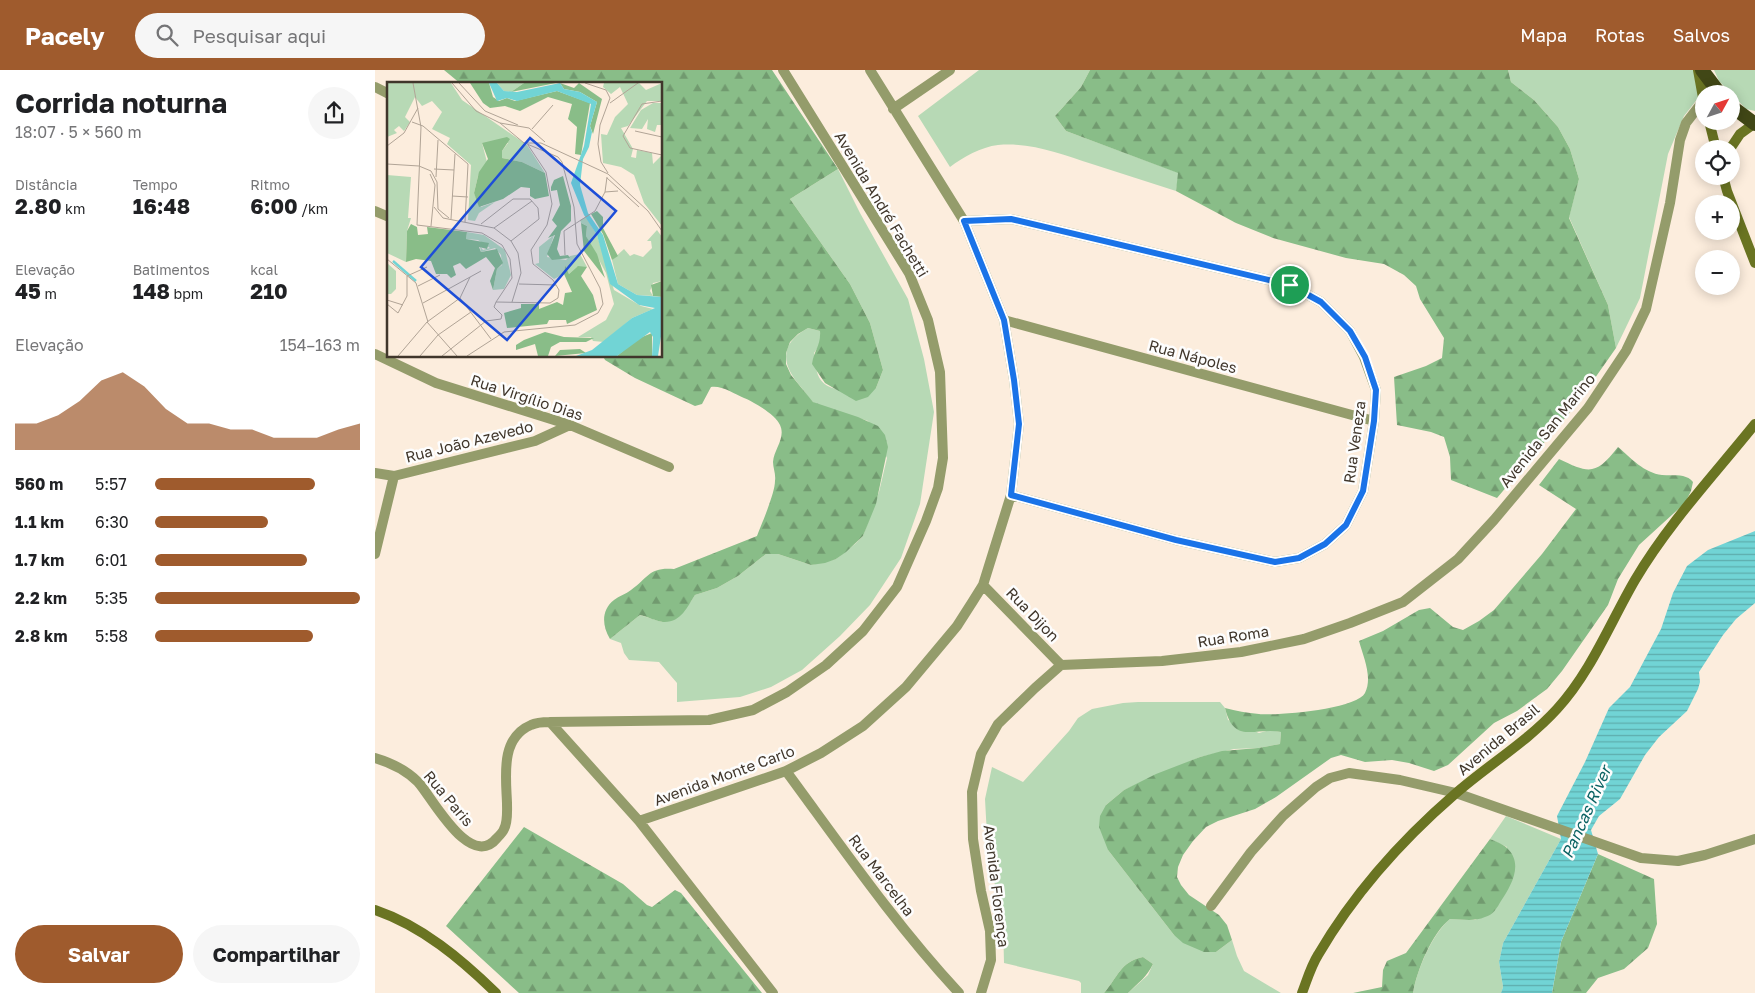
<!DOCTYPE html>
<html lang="pt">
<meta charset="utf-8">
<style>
:root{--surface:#fff;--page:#f6f6f6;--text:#202124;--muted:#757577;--accent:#9f5b2d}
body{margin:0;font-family:"Golos Text",sans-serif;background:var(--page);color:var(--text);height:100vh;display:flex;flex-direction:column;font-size:19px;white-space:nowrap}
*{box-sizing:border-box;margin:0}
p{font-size:16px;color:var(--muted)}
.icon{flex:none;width:28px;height:28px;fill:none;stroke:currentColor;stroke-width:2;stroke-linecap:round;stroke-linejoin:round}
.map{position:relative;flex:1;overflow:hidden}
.drawer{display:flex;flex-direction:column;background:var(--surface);width:375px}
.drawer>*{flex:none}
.needle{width:32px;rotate:50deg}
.buttons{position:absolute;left:1320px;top:15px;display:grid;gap:10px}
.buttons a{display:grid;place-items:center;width:45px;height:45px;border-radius:50%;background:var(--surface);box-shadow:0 2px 12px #0003;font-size:25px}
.pin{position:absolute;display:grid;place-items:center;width:42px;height:42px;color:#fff;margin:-21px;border:2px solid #fff;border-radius:50%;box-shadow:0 1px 5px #0007}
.round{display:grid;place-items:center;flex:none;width:52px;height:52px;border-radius:26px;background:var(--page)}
.overview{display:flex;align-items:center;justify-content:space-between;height:85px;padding:0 15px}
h1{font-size:28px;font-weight:700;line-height:38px}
.figures{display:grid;grid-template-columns:repeat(3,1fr);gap:8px;height:85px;padding:5px 15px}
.figures div{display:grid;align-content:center}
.figures b{font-size:21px;font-weight:700}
.figures small{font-size:14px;font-weight:400}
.figures p{font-size:14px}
.chart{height:140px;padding:10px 15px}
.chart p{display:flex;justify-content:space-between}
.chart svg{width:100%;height:90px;margin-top:5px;fill:var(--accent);opacity:.7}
.action{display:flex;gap:10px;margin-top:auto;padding:10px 15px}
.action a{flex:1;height:58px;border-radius:30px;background:var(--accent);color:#fff;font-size:20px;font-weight:700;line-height:58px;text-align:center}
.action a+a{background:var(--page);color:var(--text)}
ul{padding:0 15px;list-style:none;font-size:16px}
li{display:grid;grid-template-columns:80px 60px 1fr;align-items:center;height:38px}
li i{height:12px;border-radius:6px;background:var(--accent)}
header{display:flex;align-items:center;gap:30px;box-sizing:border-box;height:70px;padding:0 25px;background:var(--accent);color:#fff}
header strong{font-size:24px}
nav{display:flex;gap:28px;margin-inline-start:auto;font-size:18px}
.search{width:350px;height:45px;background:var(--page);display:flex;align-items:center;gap:12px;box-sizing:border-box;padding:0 18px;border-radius:28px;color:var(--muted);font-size:19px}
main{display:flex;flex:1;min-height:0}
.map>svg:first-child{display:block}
.green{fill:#b7d9b5}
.forest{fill:url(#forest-firs)}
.water{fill:url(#water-rules)}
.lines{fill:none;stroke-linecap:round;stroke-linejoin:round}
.minor{stroke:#949c6b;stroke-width:10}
.secondary{stroke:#6a7422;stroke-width:10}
.trunk{stroke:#414716;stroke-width:14}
.route-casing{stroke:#fff;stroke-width:10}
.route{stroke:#1a73e8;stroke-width:6}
.labels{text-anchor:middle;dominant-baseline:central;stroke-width:5;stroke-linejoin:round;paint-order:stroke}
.street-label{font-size:15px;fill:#40362b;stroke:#fdfdfd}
.water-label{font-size:16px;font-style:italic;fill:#0a6263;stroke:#fdfdfd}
.inset-river{fill:none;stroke:#71d4d5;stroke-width:2.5}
.inset-road{fill:none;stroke:#b1a496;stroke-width:1}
.view{fill:#1d4ed8;fill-opacity:0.15;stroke:#1d4ed8;stroke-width:2.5}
.inset-edge{fill:none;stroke:#40362b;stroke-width:2.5}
</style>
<header>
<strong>Pacely</strong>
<div class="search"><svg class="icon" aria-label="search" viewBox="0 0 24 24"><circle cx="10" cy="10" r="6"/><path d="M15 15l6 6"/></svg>Pesquisar aqui</div>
<nav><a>Mapa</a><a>Rotas</a><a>Salvos</a></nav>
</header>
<main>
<section class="drawer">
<div class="overview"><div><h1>Corrida noturna</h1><p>18:07 · 5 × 560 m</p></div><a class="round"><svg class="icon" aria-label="share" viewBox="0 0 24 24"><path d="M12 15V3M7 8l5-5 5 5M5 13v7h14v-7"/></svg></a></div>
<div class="figures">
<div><p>Distância</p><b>2.80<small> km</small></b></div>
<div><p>Tempo</p><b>16:48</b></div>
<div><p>Ritmo</p><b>6:00<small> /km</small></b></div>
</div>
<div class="figures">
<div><p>Elevação</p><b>45<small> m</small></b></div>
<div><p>Batimentos</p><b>148<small> bpm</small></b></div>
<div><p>kcal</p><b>210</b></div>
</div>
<div class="chart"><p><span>Elevação</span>154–163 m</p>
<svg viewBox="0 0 160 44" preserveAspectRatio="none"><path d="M0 44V31L10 31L20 27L30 20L40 10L50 6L60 13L70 24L80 31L90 31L100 34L110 34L120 38L130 38L140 38L150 34L160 31V44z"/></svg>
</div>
<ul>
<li><b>560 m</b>5:57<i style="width:78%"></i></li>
<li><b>1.1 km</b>6:30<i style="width:55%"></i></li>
<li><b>1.7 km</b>6:01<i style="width:74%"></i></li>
<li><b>2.2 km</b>5:35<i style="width:100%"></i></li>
<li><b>2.8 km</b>5:58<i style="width:77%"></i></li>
</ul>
<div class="action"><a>Salvar</a><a>Compartilhar</a></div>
</section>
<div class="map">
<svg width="1380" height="923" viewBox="0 0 1380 923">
<defs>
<pattern id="forest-firs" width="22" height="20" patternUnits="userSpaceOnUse" patternTransform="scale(1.25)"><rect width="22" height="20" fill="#89bd88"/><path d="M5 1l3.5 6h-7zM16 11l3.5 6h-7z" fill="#719a6f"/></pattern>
<pattern id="water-rules" width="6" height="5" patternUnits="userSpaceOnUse" patternTransform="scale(1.25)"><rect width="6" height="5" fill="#71d4d5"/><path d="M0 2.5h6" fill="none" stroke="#5eadad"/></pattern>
</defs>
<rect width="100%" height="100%" fill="#fceddd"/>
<!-- green -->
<path class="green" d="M604,0H715L706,17L680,46L691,61L804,103L801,121C773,112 745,103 717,94C686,84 656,72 623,75C606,77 588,87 575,97L543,46Z
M1133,0H1320L1327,23L1309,46L1293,84L1265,228L1241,278L1233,235L1194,147L1204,109L1195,79L1183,57L1159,30L1136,12Z
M1339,0H1380V41L1371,39L1344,11Z
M463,99L485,143L533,229L549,289L559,342L545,434L526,488L495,535L465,566L427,600L396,617L365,627L302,632V613L284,592L254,590L249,583L246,573L235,569L265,545L287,552L314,534L320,525L342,518L363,506L391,484H403L436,495L461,489L480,474L488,466L504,422L512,388L493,351C479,346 449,340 438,332C434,329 430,322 426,317C406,294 404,274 433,258L445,261L446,273L439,283C440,289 440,296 442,302C449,327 482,319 501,318L508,300L495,253L475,214L415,129Z
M763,632H845L850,638L853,650L884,663L895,660L906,662L905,674L883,678L859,679L825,687L749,720L731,735L733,780L799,865L841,882L857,870L862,886L869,901L906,923H753L773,905L778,894L768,887C745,892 743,907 729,923H706V913L704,911L629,893L628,851L613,784L610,729L617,697L648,712L694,661L703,648L717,639L748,633Z
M1131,746L1186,769L1128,873L1124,892L1128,917L1126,923H1038C1042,900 1057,864 1075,849L1100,850L1120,840L1126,830L1132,777L1115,769Z"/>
<!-- forest -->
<path class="forest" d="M69,0H397L463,99L415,129L475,214L495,253L508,300L501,318L493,327L481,331L450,313L437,294C439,280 446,276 445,261L433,258L423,264L415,272L411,283V294L416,305L438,332L483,347L503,356L510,365L513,377L501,434L488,466L471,482L461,489L450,493L436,495L403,484H391L363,506L342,518L320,525C312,537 306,553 288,552C281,551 273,547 265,545L235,569C227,556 226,540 239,530C244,526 251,524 256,520C274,507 274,497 299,499L382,466C387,453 400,423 400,411C401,404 398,398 398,392C399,379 411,368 405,355C401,345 379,332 369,328C360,324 346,315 336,317L327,334L320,336L260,308L230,290L228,286H286V14H86Z
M715,0H1133L1136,12L1159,30L1183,57L1195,79L1204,109L1194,148L1233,235L1241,278L1201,335L1122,428L1076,410L1075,387L1069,367L1056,362L1022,355L1019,307L1051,296L1067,288L1069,268L1045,229L1041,216L1029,205L1009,194L971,188L898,168L861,153L801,121L803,103L691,61L680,46L706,17Z
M1243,377C1256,388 1269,403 1287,405C1298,406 1311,403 1318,412L1316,421L1310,433L1264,475L1243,509L1233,535L1187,601L1172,619L1142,641L1119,653L1073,695L1059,701L1034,693L1017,690L990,692L966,685L956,688L901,727L880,739L843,751L831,757L818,771L808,785L803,797L802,807L806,815L814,825L844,845L852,855L857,870L841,882H829L808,873L799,865L733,780L724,757L725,746L731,735L749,720L781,704L825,687L847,681L883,678L905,674L906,662C880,657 859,675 850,638C861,641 872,643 884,644C902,646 982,639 990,623C998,607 988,586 984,571L1008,561L1044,540L1055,538L1078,557L1088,560L1104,551L1119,540L1167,484L1201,439L1164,415L1184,389C1215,404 1221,405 1243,377Z
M149,757L248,814L272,835L277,837L300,820L306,823L387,923H144L71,856Z
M1115,769C1120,771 1128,774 1132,778C1149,794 1136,816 1126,831C1122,838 1118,845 1110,847C1099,852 1086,849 1075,849C1057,863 1042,900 1038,923H978L1007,917L1008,900L1012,891L1031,883Z
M1223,784L1279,809L1282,854L1273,878L1249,899L1223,908L1211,923H1177L1186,872Z
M768,887L778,894C772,907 763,913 753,923H729C743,907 745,892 768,887Z"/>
<!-- water -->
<path class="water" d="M1380,461V533L1361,549L1348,565L1324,602L1325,612L1323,619L1312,641L1284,667L1270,685L1245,729L1224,746L1216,760L1223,784L1186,872L1177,923H1126L1128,917L1124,892L1128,873L1186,769L1182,746L1210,692L1234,638L1255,617L1286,559L1298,523L1312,496L1333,480Z"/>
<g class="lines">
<!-- minor -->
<path class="minor" d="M0,17L14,24
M518,39L575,0
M0,141L14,147
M589,151L636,149L915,215L946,232L975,261L989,287L1001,320L999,351L988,421L971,455L950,474L924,488L900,492L801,470L636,425
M629,250L999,351
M0,284L61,313L195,355L294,397
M0,403L19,406L160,371L195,355
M0,484L19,406
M608,515L686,595
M686,595L787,591L866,582L929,569L975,553L1028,532L1083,489L1119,450L1213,338L1251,281L1271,239L1295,133L1305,70L1311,53L1328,31
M175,652L264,751L398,923
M0,688C17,693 31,700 43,712C57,727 95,801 122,768C124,766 128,762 129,759C133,752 132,741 132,733C131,706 125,668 156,655C162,652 169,652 175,652L334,650L378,640L412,622L451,595L488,561L522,517L551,451L563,418L568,388L565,302L553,250L534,203L408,0
M411,701C467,777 520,854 584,923
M264,751L411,701L446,683L488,656L531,617L582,556L598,531L608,515L636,425L644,354L639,310L629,250L589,151L495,0
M836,836L876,782L908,746L941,717L955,708L974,703L1025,710L1081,723L1266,788L1303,791L1330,785L1380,769
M606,923L616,890L615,861L606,821L598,769L597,722L606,684L623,654L660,618L686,595"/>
<!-- secondary -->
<path class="secondary" d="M1323,0L1329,33
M1334,51L1341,79
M1355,79L1365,64L1380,53
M1348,106L1352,121L1380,193
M0,840C47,856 86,889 121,923
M927,923C932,910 936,896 943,885C978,825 1028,769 1080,724C1113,695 1152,672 1182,639C1216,602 1235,553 1260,510C1293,454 1339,405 1380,354"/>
<!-- trunk -->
<path class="trunk" d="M1327,0L1345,24
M1356,36L1380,54"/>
</g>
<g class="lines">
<defs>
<path id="route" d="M636,149L915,215L946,232L975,261L990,287L1001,320L999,351L988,421L971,455L950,474L924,488L900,492L801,470L636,425L644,354L639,310L629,250L589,151Z"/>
</defs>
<!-- route casing -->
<use href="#route" class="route-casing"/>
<!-- route -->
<use href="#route" class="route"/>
</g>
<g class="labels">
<!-- street labels -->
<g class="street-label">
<text transform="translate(507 134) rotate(59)">Avenida André Fachetti</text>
<text transform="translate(818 286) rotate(15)">Rua Nápoles</text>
<text transform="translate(152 327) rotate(18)">Rua Virgílio Dias</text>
<text transform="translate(1172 360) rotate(-51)">Avenida San Marino</text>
<text transform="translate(94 371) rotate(-14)">Rua João Azevedo</text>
<text transform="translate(979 372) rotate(-82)">Rua Veneza</text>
<text transform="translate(658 544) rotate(46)">Rua Dijon</text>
<text transform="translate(858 566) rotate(-9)">Rua Roma</text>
<text transform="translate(1123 669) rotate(-40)">Avenida Brasil</text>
<text transform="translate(349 705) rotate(-20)">Avenida Monte Carlo</text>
<text transform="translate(74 728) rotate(50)">Rua Paris</text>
<text transform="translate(507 805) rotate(53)">Rua Marcelha</text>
<text transform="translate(622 816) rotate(83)">Avenida Florença</text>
</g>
<!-- water labels -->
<g class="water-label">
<text transform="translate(1211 742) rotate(-66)">Pancas River</text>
</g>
</g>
<!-- overview -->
<g transform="translate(12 12)">
<rect width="275" height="275" fill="#fceddd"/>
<path d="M0,1H64L75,18L140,63L158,91L135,80L115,76V69L121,61H95L100,80L91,94L87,111L94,125L108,120L92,131L88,139L81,138L84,83L60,62L63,56L45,47L55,30L45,19L35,24L28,15L18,35L23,40L17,49L12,44L7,48L10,51L0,55ZM110,1H137L124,10L117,9ZM217,1H252L259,8L275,1V19H260L241,44L234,46L246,67L244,75L249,76L250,68L265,71L266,82L275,73V144L257,121L247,93L234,85L216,81L214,52L220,53L228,35L241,22L233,5L224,12L216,5ZM266,21H275V43H270L268,50L260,47L261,37L255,47L243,46L254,28ZM0,93L24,95L21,136H24L20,149L19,180L0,171ZM199,135L210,153L227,208L254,224L266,227L245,236L217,260L206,259L204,255H191L219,238L227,222L219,191L199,154L200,144L194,141L193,138ZM270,148L275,155V199L266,201L263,209L266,214L250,213L231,202L225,178L237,167L243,174L247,172L256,175L265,166L264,159H260ZM80,150L97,153L118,168L124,193L117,207L106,208L110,187L115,183L114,173L108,166L94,170L93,164L96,168L103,166L91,158L79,157ZM167,153L160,175L179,178L183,174L193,172L200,185H190L182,192L178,183L177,192L167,197L148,182L152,181V165ZM0,181L9,189V207L4,212H0Z" fill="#b7d9b5"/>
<path d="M83,1H102L106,15L112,19L120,16L128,19L170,9L203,21L194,73L188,72L190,45L181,37L185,22L161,15L133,29L118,24L103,26L96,21ZM137,1H169L124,10ZM173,1L187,6L192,1L215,17L206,52L203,44L210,20L193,10L177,7ZM120,55L123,57L115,69V76L135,80L158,91L162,114L148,117L143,114V106L134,105L116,117L92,125L87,111L92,90L101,77L95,61ZM176,94L184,124V139L174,149L170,167L173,174L181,173L183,176L165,178L160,172L168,153L161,156L170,144L165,138L173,123L170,108L164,109V105L167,98ZM210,129L216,135V146L231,174L225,178L216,152L204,132ZM194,141L200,144L199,154L210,172L218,196L197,169ZM24,142L30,145L31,153L41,152L40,145L80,150L79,157L102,161L100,167L92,165L94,170L110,167L116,181L110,187L106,208L103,199L108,186L99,175L79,187L73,181L66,184L69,193L64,196L60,192H49L44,179L29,177L19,180L20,149ZM178,183L182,192L191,184L200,185L194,194L206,213L210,228L180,242L179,238H162L160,242L120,246L117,231L134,226V222H152V227L170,220L176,223L178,211L185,210L177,192ZM275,199V215L266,214L264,203ZM158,250L177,255L207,256L199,260H173L164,265L161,274H151L148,262L129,268V263L137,258ZM265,251V274H230L250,257ZM193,267L199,271L168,274L173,268Z" fill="#89bd88"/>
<path d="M102,1H110L117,9L130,10L173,1L177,7L193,10L210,20L203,44L205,50L202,65L196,77L193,103L201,131L216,153L231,202L250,213L275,215V248L271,274H265L266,255L263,250L230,274H189L205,268L245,236L268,226L252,223L223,202L210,153L197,133L184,101L197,64L204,22L170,9L130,19L120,16L110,19Z" fill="#71d4d5"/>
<path class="inset-river" d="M6,179L29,199"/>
<path class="inset-road" d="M26,1L34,45L30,143L95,151L115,163L123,177L125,196L109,220M65,1L89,29L113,41L142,46L158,60M72,1L98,29L131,43M198,1L219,8L223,16L213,43L211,62L214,80L221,91M275,19L255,22L236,54L243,66L275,73M223,21L251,1M25,40L36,44L81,82L78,140M113,41L137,61H154L221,92L261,129L275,149M145,47L166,23M248,49L275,55M141,63L159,90L165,122L160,143L144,168M0,64L17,51L31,26M0,82L32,84L44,89L50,100L51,127L62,136M47,87L67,88M43,92L48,103L44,144M49,95L51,58M220,96L252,125M218,110L220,95M65,114L81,115M47,125L56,136L107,146L124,159L131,171L134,191L125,220M64,137L68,72M94,142L126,117H143L151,126L152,137L124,159M107,146L145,119M178,173L177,149L208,129L218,110L231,109M0,177L29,201L41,240M132,202L169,203M31,204L53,193M73,216L104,257M0,218L16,223M109,220L163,221L171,216L172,208L166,198L146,182L144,168M36,221L94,189M0,222L11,231L20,214V194L40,185M40,240L70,274M11,274L40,240L73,216L83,195M33,274L51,253L84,230M55,274L99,239L114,237L115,233L107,225L109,220M80,274L117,250L188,243L211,231L216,222L213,206L190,162L187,125L175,80L171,75L140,62"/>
<path class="view" d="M143,56L229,129L120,258L34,185Z"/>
<rect width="275" height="275" class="inset-edge"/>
</g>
</svg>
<div class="buttons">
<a><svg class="needle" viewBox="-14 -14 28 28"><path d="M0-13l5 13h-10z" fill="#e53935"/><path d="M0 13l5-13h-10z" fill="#757577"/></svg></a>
<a><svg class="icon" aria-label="locate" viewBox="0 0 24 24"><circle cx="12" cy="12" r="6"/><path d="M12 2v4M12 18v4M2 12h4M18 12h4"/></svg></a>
<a>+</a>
<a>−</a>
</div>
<div class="pin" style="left:915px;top:215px;background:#1e9e55"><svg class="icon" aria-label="arrive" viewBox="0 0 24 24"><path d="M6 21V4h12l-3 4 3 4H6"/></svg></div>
</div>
</main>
